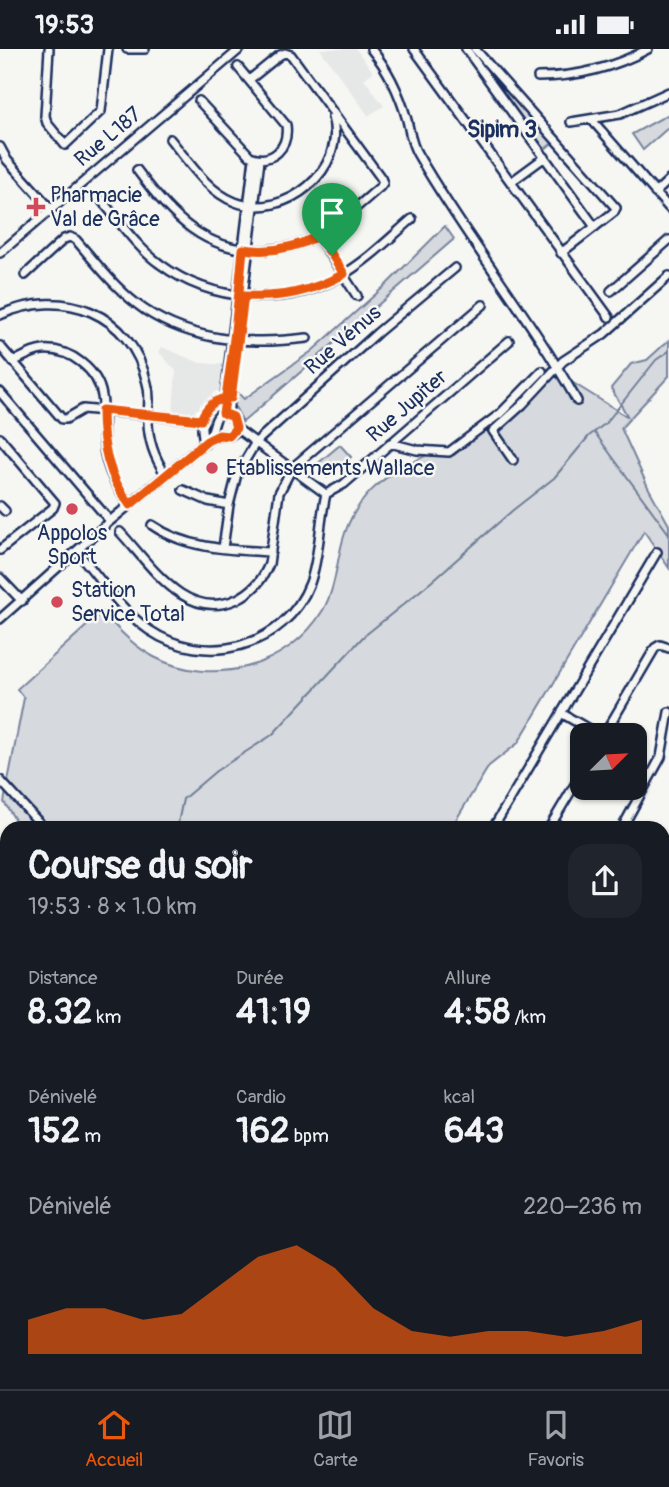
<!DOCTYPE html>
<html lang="fr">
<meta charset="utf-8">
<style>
:root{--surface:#171b24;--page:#20242c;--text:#f1f3f6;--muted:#9ea1a6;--line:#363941;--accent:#ea580c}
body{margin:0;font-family:Pangolin,sans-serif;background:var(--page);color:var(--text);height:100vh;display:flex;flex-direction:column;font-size:26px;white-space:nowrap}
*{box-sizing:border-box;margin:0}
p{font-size:23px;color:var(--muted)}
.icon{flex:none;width:38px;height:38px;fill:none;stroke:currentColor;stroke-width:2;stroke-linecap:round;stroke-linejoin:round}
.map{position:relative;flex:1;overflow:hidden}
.side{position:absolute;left:0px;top:772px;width:670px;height:569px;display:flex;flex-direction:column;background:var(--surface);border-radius:21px 21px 0 0;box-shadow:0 2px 5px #0004}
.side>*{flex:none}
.needle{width:46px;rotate:66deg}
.tools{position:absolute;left:570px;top:674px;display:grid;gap:14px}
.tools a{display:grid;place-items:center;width:77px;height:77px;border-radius:14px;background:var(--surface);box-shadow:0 2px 5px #0004;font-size:35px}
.pin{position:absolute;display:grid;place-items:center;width:60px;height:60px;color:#fff;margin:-72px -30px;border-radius:50% 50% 50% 0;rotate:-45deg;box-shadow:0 0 7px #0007}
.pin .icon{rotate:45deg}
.round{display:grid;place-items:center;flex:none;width:74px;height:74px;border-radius:21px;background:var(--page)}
.overview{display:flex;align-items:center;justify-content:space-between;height:119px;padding:0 28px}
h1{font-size:38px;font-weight:800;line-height:52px}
.stats{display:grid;grid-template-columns:repeat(3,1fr);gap:10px;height:119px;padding:7px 28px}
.stats div{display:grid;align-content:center}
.stats b{font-size:35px;font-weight:800}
.stats small{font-size:19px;font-weight:400}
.stats p{font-size:19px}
.chart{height:196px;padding:14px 28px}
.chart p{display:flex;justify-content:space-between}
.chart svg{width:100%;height:126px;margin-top:7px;fill:var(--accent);opacity:.7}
.status{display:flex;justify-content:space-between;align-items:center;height:49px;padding:0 35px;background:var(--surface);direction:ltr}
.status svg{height:19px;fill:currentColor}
.dock{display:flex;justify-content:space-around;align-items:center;height:98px;border-top:2px solid var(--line);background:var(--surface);font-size:19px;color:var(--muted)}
.dock a{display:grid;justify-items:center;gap:4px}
.dock .active{color:var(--accent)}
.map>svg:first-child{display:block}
.built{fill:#e6e7e7}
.green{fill:#d6d9dd;stroke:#78849e;stroke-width:2}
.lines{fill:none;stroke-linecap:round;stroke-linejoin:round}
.stream{stroke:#717e99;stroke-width:2}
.minor-casing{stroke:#1b2f5e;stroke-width:12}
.major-casing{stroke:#1b2f5e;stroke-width:15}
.highway-casing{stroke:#1b2f5e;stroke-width:16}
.minor{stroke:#f6f6f2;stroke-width:7}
.major{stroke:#f6f6f2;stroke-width:10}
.highway{stroke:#f6f6f2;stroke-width:10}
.route-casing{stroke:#fff;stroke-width:14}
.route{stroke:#ea580c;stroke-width:9}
.poi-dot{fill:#d1495b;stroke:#f6f6f2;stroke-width:2.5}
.labels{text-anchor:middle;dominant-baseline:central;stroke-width:5;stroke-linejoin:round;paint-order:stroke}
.street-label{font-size:21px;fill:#1b2f5e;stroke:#f6f6f2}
.poi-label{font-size:21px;fill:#1b2f5e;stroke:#f6f6f2;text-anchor:start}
.neighbourhood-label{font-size:23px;font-weight:bold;fill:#1b2f5e;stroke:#f6f6f2}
</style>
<div class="status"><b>19:53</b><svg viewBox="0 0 49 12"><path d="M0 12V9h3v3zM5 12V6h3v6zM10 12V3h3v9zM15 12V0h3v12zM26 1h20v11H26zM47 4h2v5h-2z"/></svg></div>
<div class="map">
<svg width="669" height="1340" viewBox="0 0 669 1340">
<rect width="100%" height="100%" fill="#f6f6f2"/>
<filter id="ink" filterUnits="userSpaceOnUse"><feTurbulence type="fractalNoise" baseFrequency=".0143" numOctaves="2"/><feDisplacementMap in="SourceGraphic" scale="14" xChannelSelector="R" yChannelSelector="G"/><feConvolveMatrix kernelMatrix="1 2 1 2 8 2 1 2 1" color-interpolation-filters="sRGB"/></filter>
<g filter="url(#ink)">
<!-- built -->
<path class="built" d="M320,0H356L373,23L364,30L384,57L366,68L368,66Z
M162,298L200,314L227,316L225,343L216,342L200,355V360H196L192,369L173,363L176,322L159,303Z
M669,1161V1204L663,1201V1176Z
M244,1334H466L462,1340H243Z"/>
<!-- green -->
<path class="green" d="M472,0H473L555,92L545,100Z
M669,65V78L643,101L632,85Z
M445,177L454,190L243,373L235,358L236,342L244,350L312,302L386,236Z
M669,291V327L621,379L648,438L669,476V519L644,482L518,694L489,717L451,779H20L4,753L24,649L17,640L102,563C118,580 133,597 154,608C213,639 289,618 323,561C337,537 336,510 345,484C356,451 382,427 413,413C419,410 427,405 433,404C439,403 448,405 454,406L521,351L549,319L628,368L611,339L631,315L647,311Z
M340,396L351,408L327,428L316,416Z
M669,1005V1104L663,1102V1015Z
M466,1334H529L525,1340H462Z"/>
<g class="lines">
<!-- stream -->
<path class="stream" d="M595,384L669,485
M177,779L183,750L216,722L272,686L363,588L431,533L513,461L554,429L589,387L606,374L656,311L669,302
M0,910L7,905
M474,1340L479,1334"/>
<defs>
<path id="minor" d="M49,0L45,67L47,74L65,96L101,62L108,0
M127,0H145
M371,0C388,20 400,46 407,71C410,83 411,95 418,106C467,191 530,267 577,352
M414,0L609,268
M466,0L595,178
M475,0L616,159L614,163L561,204
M538,28C578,28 613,19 648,0
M199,52L250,107C273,116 289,98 286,76L238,18
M592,71L669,159
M571,73L620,65L669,43
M170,90C189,113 207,142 235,153C285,172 348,120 332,68
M0,98L7,111L51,160
M137,121C170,166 206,205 266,201C284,200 302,196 317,187C340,174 360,155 380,138L383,134L381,129L291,6L285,4L280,6L249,31
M511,133L545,108
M655,144L669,131
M102,152C120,173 137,199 160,215C211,253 286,259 341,227C367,212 389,190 412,170
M318,187L357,247
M0,204L240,0
M25,226L64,190L70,188L76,191C97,215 118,243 145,261C194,293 251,296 307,289
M611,242L669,191
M0,266C63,238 131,263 147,334C150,344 149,355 148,366C147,388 153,407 166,426
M0,297L62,370H66L83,360L201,371
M13,313C23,308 32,302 43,301C70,299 98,321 102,347C106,369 100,391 107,413C111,428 120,443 130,456
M0,343L110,472
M223,364L254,109
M228,365L260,111
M236,379L326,445
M0,389L55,454L53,459L0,501
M207,392C208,386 212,384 213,379C216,370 215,367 224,364
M390,394L417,401L449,403L501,364L542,322
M205,395C198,373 202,354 227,349
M513,411L493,382L522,356L563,312L604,285L669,227
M183,441L208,452L229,456
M326,445L344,435L509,292
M0,457L5,462
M152,476C186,500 231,501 271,503
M120,483C150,515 186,574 237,550C253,542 262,532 269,515L279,444L292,419L483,256
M223,499L229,456L237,425L256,393L377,284L455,219
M84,511C104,535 123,563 149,581C205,619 285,599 310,534C320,507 319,474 326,445
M0,529L22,552
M0,570L110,472L207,392L219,386L229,387L234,384L236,373L228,365
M561,664L599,686
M604,686L655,599L660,596L669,599
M0,731L44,779
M493,779L657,503
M549,779L583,722
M622,779L661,708L669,663
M663,850L669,842
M0,980L7,981
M0,1014L7,1015
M0,1053H7
M0,1094L7,1095
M0,1134L7,1135
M0,1151L7,1152
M663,1156L669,1140
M0,1180H7
M663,1207L669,1211
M0,1318L7,1319
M13,1340L14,1334
M175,1340V1334
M230,1340V1334
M560,1340L564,1334"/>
<path id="major" d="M0,933L7,934
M663,962H669
M663,988L669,990"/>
<path id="highway" d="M668,948L669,939
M663,1026L669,1006
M663,1072L669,1058
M488,1340L492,1334
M507,1340L511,1334"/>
</defs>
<!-- minor casing -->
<use href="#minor" class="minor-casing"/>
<!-- major casing -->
<use href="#major" class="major-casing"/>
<!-- highway casing -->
<use href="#highway" class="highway-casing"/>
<!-- minor -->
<use href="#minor" class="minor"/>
<!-- major -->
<use href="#major" class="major"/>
<!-- highway -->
<use href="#highway" class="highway"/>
</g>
</g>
<g class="lines" filter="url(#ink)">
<defs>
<path id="route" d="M332,206L344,225C311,243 281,249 244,247L231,349C217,348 205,358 201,371L102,361C102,396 108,427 130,456L207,392L219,386L229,387L236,379L233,368L223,364C233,310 238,255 243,200C269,204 295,199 318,187L332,206"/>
</defs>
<!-- route casing -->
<use href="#route" class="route-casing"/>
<!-- route -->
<use href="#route" class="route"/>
</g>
<!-- markers -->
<g class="poi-dot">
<path d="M32.5 147.5h7v7h7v7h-7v7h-7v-7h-7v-7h7z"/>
<circle cx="212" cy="419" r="7"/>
<circle cx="72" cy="460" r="7"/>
<circle cx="57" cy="553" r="7"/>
</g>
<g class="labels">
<!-- street labels -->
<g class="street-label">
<text transform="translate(108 88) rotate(-40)">Rue L187</text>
<text transform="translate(343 291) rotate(-41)">Rue Vénus</text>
<text transform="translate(407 357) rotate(-41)">Rue Jupiter</text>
</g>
<!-- poi labels -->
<g class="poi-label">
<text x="50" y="146">Pharmacie<tspan x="50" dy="24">Val de Grâce</tspan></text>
<text x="226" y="419">Etablissements Wallace</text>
<text x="72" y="484" text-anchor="middle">Appolos<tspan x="72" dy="24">Sport</tspan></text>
<text x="71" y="541">Station<tspan x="71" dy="24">Service Total</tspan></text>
</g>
<!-- neighbourhood labels -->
<g class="neighbourhood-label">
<text x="502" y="80">Sipim 3</text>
</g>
</g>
</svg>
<div class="tools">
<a><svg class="needle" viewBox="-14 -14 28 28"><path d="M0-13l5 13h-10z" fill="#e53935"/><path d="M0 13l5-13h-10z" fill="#9ea1a6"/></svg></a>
</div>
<div class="pin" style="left:332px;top:206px;background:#1e9e55"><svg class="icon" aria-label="arrive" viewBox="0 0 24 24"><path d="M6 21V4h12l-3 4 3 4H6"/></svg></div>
<section class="side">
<div class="overview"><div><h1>Course du soir</h1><p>19:53 · 8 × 1.0 km</p></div><a class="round"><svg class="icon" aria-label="share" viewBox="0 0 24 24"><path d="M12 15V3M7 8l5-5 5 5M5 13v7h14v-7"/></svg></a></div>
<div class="stats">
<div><p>Distance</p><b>8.32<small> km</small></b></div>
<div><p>Durée</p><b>41:19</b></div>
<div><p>Allure</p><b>4:58<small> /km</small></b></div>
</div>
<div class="stats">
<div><p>Dénivelé</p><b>152<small> m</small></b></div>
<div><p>Cardio</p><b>162<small> bpm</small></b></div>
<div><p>kcal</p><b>643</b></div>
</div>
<div class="chart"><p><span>Dénivelé</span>220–236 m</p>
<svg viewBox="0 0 160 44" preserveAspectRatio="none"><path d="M0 44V32L10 28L20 28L30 32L40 30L50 20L60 10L70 6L80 14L90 28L100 36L110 38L120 36L130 36L140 38L150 36L160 32V44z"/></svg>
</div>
</section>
</div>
<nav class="dock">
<a class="active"><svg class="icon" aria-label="home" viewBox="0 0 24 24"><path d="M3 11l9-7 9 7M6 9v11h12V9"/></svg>Accueil</a>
<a><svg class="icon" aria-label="map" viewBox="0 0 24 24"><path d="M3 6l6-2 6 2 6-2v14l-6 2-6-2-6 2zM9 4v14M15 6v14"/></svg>Carte</a>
<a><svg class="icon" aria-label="saved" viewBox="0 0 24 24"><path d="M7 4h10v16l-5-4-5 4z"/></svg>Favoris</a>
</nav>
